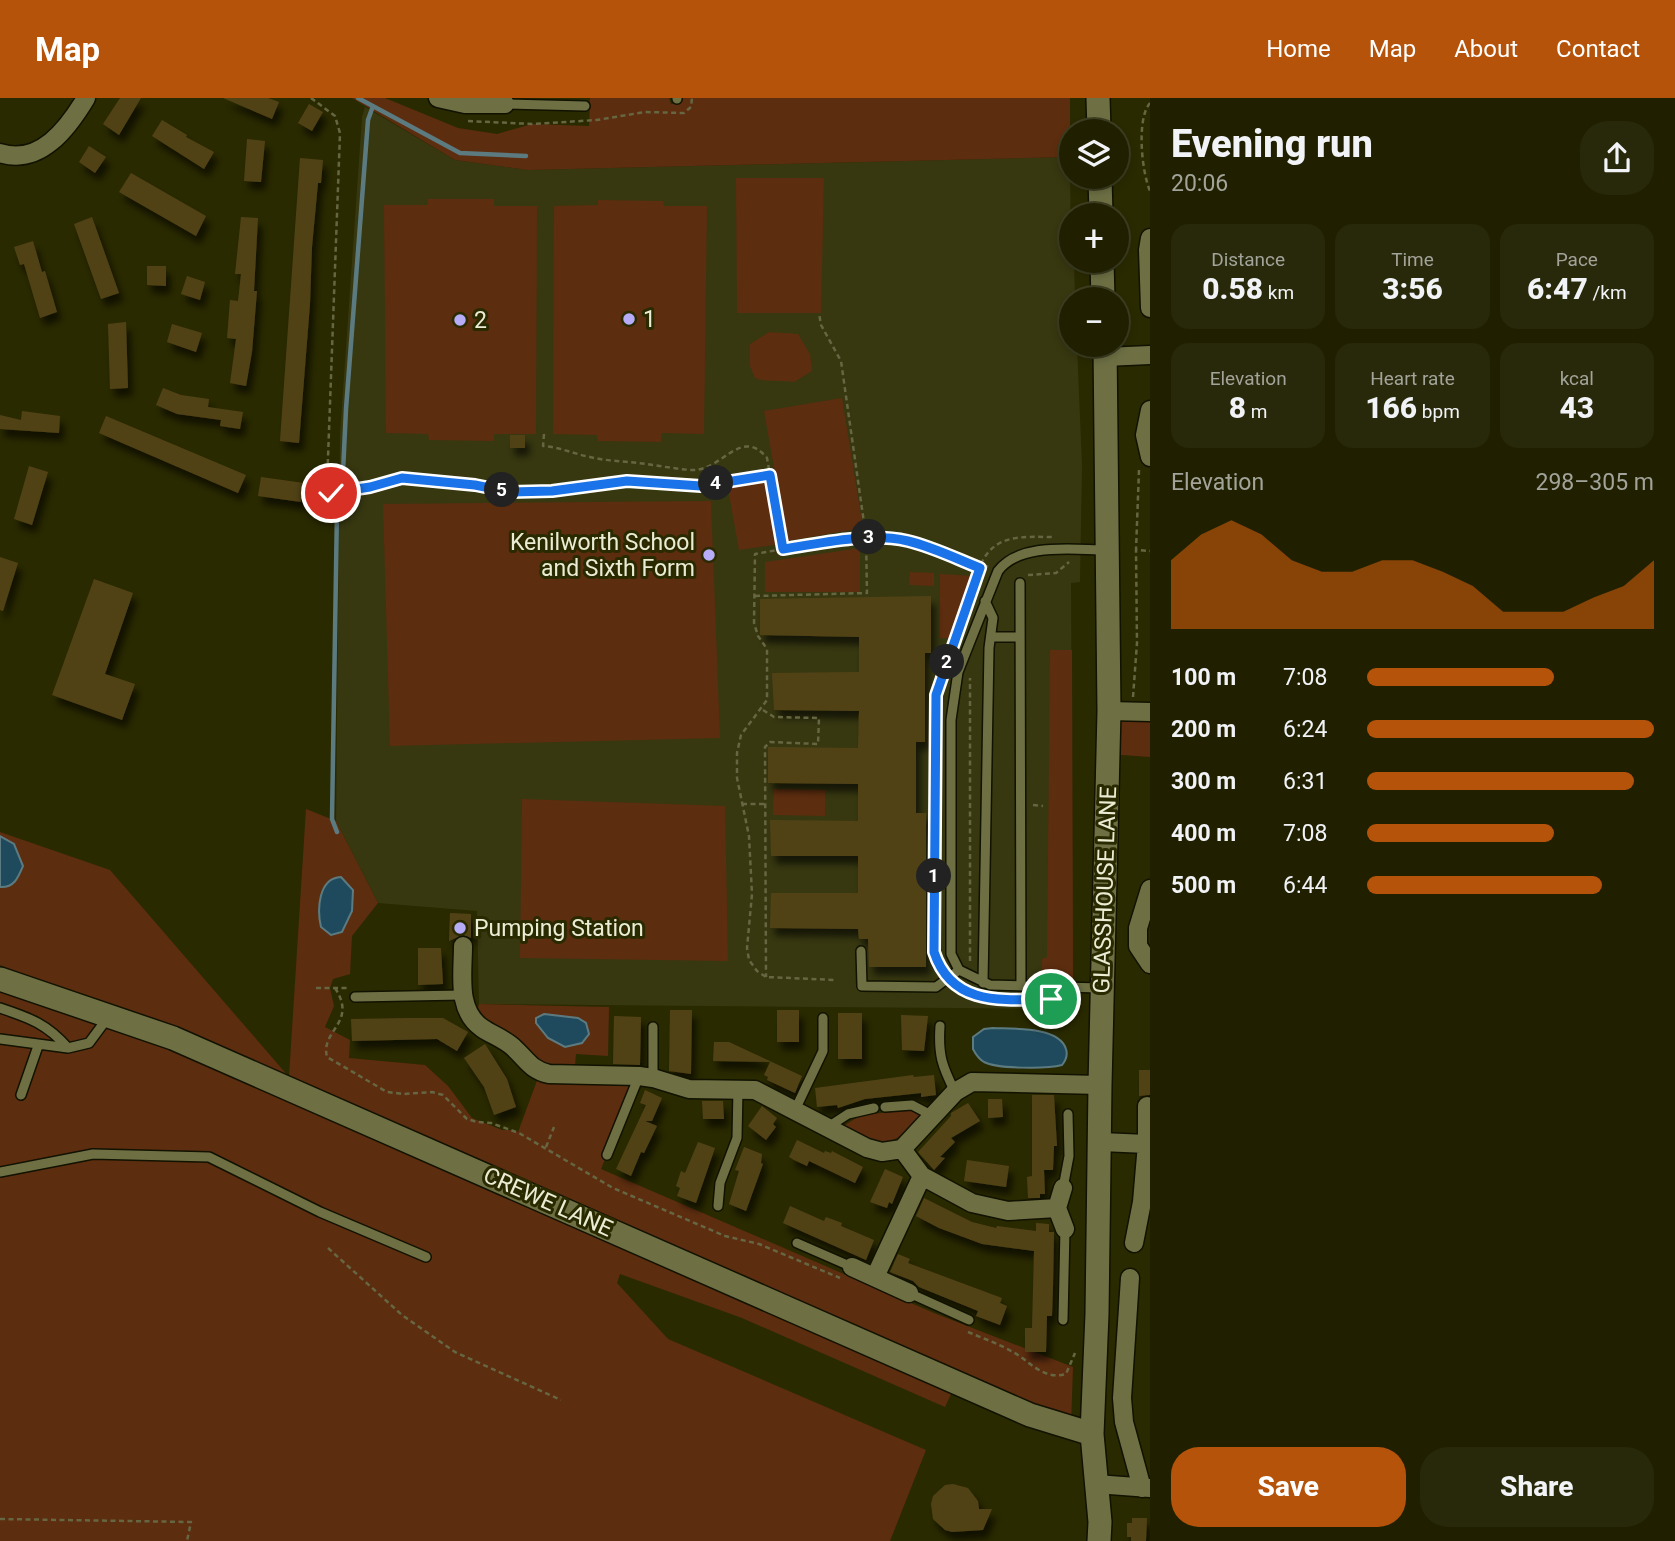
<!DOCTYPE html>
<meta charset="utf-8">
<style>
:root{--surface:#202000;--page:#28280a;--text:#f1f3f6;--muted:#a2a399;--line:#3d3e22;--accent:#b45309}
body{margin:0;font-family:Roboto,sans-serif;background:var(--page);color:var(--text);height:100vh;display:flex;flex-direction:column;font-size:26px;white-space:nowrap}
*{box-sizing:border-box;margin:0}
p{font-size:23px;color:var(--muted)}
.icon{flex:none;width:38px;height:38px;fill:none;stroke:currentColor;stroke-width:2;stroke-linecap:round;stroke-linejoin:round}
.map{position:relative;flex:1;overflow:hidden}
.side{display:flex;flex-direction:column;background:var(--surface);width:525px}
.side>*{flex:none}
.buttons{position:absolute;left:1059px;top:21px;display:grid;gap:14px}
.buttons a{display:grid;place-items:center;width:70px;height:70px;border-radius:50%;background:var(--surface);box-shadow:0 4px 10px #0003,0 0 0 2px var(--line);font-size:35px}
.pin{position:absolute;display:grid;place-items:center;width:60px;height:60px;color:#fff;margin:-30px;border:4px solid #fff;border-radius:50%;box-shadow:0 2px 7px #0007}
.km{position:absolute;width:35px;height:35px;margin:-18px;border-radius:50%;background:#222;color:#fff;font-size:19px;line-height:35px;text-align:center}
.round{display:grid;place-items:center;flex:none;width:74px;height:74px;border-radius:28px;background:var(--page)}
.headline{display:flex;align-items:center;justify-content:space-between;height:119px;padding:0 21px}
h1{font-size:38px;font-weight:800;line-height:52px}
.figures{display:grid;grid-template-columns:repeat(3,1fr);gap:10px;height:119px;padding:7px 21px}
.figures div{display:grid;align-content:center;border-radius:18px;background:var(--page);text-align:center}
.figures b{font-size:30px;font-weight:800}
.figures small{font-size:19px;font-weight:400}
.figures p{font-size:19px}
.chart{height:196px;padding:14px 21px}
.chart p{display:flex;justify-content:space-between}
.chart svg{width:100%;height:126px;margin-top:7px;fill:var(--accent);opacity:.7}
.primary-button{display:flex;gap:14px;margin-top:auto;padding:14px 21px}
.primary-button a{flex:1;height:80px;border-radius:28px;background:var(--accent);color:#fff;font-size:28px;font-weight:800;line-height:80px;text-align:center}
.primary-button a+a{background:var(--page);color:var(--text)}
ul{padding:0 21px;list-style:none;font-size:23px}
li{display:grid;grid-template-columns:112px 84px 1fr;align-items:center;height:52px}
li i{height:18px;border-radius:9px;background:var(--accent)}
header{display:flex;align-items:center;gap:42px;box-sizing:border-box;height:98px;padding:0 35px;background:var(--accent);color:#fff}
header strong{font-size:33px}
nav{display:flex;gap:38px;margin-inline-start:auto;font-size:24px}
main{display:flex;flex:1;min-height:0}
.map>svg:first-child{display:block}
.built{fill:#373810}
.green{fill:#5d2d0f}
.water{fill:#1f4a5d;stroke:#5c7b81;stroke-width:2}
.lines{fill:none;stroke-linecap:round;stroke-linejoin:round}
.stream{stroke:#5c7b81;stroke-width:4.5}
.building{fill:#514218;filter:url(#shadow)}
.lane-casing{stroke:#111200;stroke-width:12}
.street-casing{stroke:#111200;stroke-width:21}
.secondary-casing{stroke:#111200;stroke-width:26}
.path{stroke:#666642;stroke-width:2.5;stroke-dasharray:5 3.5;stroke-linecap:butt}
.lane{stroke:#6e7044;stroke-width:9}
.street{stroke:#6e7044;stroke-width:18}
.secondary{stroke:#6e7044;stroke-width:23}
.route-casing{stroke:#fff;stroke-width:14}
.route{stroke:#1a73e8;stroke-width:9}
.poi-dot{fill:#b6acf8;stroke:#2a2a00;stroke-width:2.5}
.labels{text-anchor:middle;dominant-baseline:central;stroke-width:6;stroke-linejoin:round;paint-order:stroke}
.poi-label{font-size:23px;fill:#ebecd4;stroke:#2a2a00;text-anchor:start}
.street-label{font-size:23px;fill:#ebecd4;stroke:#2a2a00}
</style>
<header>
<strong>Map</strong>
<nav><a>Home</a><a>Map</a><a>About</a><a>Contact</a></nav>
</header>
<main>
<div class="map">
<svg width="1150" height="1443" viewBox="0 0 1150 1443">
<defs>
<filter id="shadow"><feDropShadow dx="4.5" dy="8" stdDeviation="3.5" flood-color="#0009"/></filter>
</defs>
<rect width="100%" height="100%" fill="#2a2a00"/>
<!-- built -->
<path class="built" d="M365,9L455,62L528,72L1070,59L1071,163H1074L1075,201H1071V247H1077L1082,367L1080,484L1071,485L1073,911L479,906L477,813L378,805L336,723L340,336L362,19Z"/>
<!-- green -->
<path class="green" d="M352,0H385L458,30L497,36L532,26L589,28L590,0H669L671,6L681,5L682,0H1070V59L528,72L455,62Z
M736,80H824L821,215H737Z
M428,101H494V108H537L536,336H494V343L429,342L428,336L386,335L384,107H428Z
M598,102L663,103L664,108H707L704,336L662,335L661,344L598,343L597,337L553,336L554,108L598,107Z
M769,234L798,236L810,256L812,273L794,284C781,282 767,285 755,280L750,268V246Z
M842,300L863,430L787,443L764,313Z
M768,379L780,446L739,452L727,385Z
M711,403L720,640L390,648L383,406Z
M860,450V494H765V464Z
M910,474L934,475V488L909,487Z
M940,476L975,478L951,540H940Z
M1050,552H1072L1073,880H1042V861L1047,859Z
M1109,613L1150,614V659L1108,656Z
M774,691L825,692V718L773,717Z
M522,701L725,708L728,863L520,860Z
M306,711L336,723L378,805L352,838L350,876L333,881L330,890L334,908L325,929L350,942L349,960L425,967L448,988L472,1020L502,1032H513L518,1034L538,980L636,987L601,1071L934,1215L1073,1269L1071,1327L956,1285L945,1309L742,1220L620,1176L617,1185L668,1241L926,1352L890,1443H0V890L289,980L0,867V734L110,772L289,979Z
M479,906L609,909L608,958L576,956L575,968L541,965L516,940L488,924L478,910Z
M911,1012L924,1017C890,1051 885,1050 842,1029L861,1017Z"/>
<!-- water -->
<path class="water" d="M0,738L14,746L23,768C18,780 14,790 0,789Z
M341,779L353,792L352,813L342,834L331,837L321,829C317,812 318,780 341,779Z
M544,916L578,920L586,925L589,936L582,945L565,949L548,940L536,925V920Z
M993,930C1012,931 1059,928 1066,951C1068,957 1066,962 1062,967C1047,971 997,971 984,964C979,961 975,955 973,951V939L984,931Z"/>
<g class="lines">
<!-- stream -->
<path class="stream" d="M358,0L460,55L526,58
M337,734L332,721L337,411L342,395L346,311L368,22L373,8"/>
</g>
<!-- building -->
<path class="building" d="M120,0H141L119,37L103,26Z
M223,0H268L279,4L272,21Z
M309,6L323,14L312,33L298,25Z
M162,22L187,37L186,39L214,54L204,71L152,38Z
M247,41L265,43L261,84L244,83Z
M89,48L106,59L95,75L79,64Z
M300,60L323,62L321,85H318L312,149L310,206L299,345L280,343Z
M131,75L206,118L196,138L119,94Z
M92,119L119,195L101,201L74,126Z
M241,119L258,120L254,193H257L252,254L246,288L230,285L236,241L227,240L230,202L238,203L241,176H235Z
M33,143L42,174L45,173L57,214L40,220L24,166L20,167L14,149Z
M147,168H166V188L147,187Z
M187,178L205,184L200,202L181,196Z
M126,224L128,290L110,291L108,226Z
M172,226L202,235L196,254L167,244Z
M163,290L181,297L209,301L208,309L243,314L240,331L220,328L221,322L177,316L156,307Z
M22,313L60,318L59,335L0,331V317L21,322Z
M106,318L246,377L238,395L99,335Z
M510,337H525V350H510Z
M29,368L48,374L32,427L14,421Z
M261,379L304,385L301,404L258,398Z
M0,459L18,465L3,513L0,512Z
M94,481L133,495L105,576L135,586L122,622L52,597Z
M931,498V555H925V644H916V715H926V869H869L868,841H859L858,831L770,830L771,795H858V758H771L770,722L858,723V686L768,685V649L858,650L859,613L774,612L772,575L859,574V539L760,537V501Z
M450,815L471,816V840L463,837L449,843Z
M418,850H441L443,886L418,887Z
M670,912H692L691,976L669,973Z
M777,912H799V944H777Z
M838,915H862V961H838Z
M901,917L928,918L924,953L902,952Z
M614,918L641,919L640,967L613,966Z
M408,920H443L468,934L457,953L437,941L352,943L351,921Z
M714,944H729L802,978L795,995L767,982L768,979L764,977L770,964L713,963Z
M485,946L507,981L516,1009L494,1017L484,989L464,960Z
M1139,972H1150V997L1139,998Z
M913,977L914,979L934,977L936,997L921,999V995L865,1001L838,1010L837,1007L817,1009L815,990Z
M645,992L662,1000L652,1023H645L657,1028L644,1055L641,1054L631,1078L616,1071L646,1007L640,1005Z
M1032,997H1054L1057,1048H1054L1053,1072H1044L1045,1096H1040V1100H1028L1027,1079L1032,1078Z
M988,1001H1002L1003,1019L988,1020Z
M702,1003H723L724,1021H703Z
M968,1005L980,1023L951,1040L955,1044L940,1059L945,1060L934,1072L918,1054L951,1018V1015Z
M762,1008L777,1020L773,1026L776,1029L766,1042L748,1028Z
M797,1042L824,1055L825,1053L831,1055L832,1053L863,1069L855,1085L809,1063L807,1068L794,1062L789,1059Z
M698,1044L715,1050L696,1105L677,1098L680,1090L676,1088L681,1073L685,1075Z
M744,1049L762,1056L761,1065L763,1066L746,1113L729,1106L739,1073L735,1072Z
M967,1062L1009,1068L1006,1089L964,1083Z
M885,1071L903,1079L892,1106L889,1104L887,1110L870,1104Z
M924,1100L972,1124L996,1130L997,1128L1036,1133V1125L1049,1126V1134H1054L1053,1189L1052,1218H1047L1046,1254H1025V1230H1032L1034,1153L982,1146L939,1130L916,1118Z
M790,1108L824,1123L826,1119L842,1125L841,1128L874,1142L866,1162L783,1125Z
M898,1156L910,1161L908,1165L1002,1200L1000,1205L1007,1208L1000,1227L976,1218L978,1213L919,1189L913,1183L890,1174Z
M953,1386L968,1390L978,1403L979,1411H992L983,1432L952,1434L945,1432L933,1421L931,1406L933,1398L945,1387Z
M1132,1420H1147L1146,1443H1131V1439H1127V1425H1132Z"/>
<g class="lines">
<defs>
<path id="lane" d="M677,0V1
M505,6L585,8
M1020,485L1021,888
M992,539H1020
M861,853L862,888L936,889L959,872
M983,885L989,550L993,520L985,503
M1100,890L990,887L959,872L951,856V622L958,574L998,473C1020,444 1073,452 1106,452
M355,899L462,897
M0,910C30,920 47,926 68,950
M940,928C938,957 942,968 955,994
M0,941L68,950L89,945L109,918
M653,980V929
M21,997L38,948
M885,1009L912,1007L933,1018
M795,1012L823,953V920
M828,1029L848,1016L874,1010
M607,1057L639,978
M0,1074L93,1056L209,1059L320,1114L426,1159
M1063,1090L1069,1058L1068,1016
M718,1108L720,1085L737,1040L738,991
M797,1145L852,1169
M909,1195L969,1222
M1063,1222L1065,1131"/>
<path id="street" d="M438,0L465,6H505
M0,55C40,68 68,30 86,0
M1150,140L1148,152L1150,210
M1105,259L1150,257
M1150,312L1145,337L1150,359
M1109,613L1150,614
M1150,791L1138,830V848L1150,866
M463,848C463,876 456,912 482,930C492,937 505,941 514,950C527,962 531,972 549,976L639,978L653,980L689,991L755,992L867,1050L882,1054L902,1051L955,994L972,984L1100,987
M1101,1044L1147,1046L1142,1104L1134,1145
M1147,1046V1008
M902,1051L922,1078L972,1105L1008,1113L1057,1110L1065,1131
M1057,1110L1063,1090
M852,1169L909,1195
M875,1179L922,1078
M1130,1180L1122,1300L1124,1324L1142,1390
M1096,1386L1150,1390"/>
<path id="secondary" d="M1098,0L1099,33
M1100,79L1101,117
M1102,163L1103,201
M0,881L173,940L1030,1317L1092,1336
M1099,1443L1100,1424L1092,1336L1097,1216L1100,987L1109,613L1105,247"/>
</defs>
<!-- lane casing -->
<use href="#lane" class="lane-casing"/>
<!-- street casing -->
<use href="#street" class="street-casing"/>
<!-- secondary casing -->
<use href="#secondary" class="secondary-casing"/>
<!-- path -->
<path class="path" d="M311,0L335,18L340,35L327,387L329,394L340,395L402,380L475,387L510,394L552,392L627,383L701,388L770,377
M1150,5C1136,21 1142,75 1150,93
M468,23L532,26L597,22L645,14L684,15L691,9L692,0
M544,336L543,348C560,349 574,356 590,359C606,363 622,363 638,365C656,367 674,371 692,372C722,373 741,328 767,360L783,451C824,445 866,434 907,443C931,448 956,460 979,470
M1139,372L1136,452L1150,453
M783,451L755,456L754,525L758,538L767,551V602L741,637L737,655V680L749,738L752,796L747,850L749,862L757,873L766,879L835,882
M981,466C995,435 1024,439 1054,439
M1028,477L1056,475L1069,464
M755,498L867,495L866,439L841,263L821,227L819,215
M1133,599L1137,545L1136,452
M763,612L774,619L819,620L818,646L770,644L765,649L766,879
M742,706H767
M1033,707L1043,708
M970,863V580
M941,870L934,854L936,597L981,466L988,469
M958,888L978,900L1035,901
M316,890H347
M335,890C358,925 320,932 327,959L387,994L404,996L432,994L443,997L467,1021L477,1024L491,1025L519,1035L613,1090L725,1138L759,1146L840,1180
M546,1049L554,1029
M328,1150L402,1217L455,1254L561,1302
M968,1234C982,1240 997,1245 1011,1253C1029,1262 1043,1283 1066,1276L1075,1255
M0,1421L191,1424L187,1443"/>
<!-- lane -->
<use href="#lane" class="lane"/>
<!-- street -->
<use href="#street" class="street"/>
<!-- secondary -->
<use href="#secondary" class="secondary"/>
</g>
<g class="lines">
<defs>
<path id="route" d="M331,395L370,389L402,380L475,387L510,394L552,393L627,383L701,388L770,377L783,451C824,445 867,434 908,443C933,449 957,461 980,470L936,597L934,854C952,909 1004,902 1051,901"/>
</defs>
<!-- route casing -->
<use href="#route" class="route-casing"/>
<!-- route -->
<use href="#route" class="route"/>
</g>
<!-- markers -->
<g class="poi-dot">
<circle cx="629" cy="221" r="7"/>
<circle cx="460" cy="222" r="7"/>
<circle cx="709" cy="457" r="7"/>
<circle cx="460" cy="830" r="7"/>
</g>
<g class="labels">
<!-- poi labels -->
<g class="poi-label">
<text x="643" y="221">1</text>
<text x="474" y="222">2</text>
<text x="695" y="444" text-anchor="end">Kenilworth School<tspan x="695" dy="26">and Sixth Form</tspan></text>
<text x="474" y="830">Pumping Station</text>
</g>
<!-- street labels -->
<g class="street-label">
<text transform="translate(1105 792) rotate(-88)">GLASSHOUSE LANE</text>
<text transform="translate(548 1104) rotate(24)">CREWE LANE</text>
</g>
</g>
</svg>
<div class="buttons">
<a><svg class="icon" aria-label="layers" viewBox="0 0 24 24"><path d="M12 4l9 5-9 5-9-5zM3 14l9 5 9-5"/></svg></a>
<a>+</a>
<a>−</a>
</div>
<div class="pin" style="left:1051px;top:901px;background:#1e9e55"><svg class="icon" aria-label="arrive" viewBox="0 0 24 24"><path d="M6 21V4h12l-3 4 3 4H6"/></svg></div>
<div class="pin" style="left:331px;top:395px;background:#d93025"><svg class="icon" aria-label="check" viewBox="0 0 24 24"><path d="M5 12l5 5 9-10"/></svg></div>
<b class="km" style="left:934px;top:778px">1</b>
<b class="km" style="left:947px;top:564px">2</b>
<b class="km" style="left:869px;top:439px">3</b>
<b class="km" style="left:716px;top:385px">4</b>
<b class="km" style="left:502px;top:392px">5</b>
</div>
<section class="side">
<div class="headline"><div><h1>Evening run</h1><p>20:06</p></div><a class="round"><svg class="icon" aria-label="share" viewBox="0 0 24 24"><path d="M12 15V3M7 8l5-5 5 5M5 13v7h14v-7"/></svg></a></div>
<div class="figures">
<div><p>Distance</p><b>0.58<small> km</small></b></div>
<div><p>Time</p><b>3:56</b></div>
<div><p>Pace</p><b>6:47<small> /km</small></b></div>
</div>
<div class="figures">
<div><p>Elevation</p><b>8<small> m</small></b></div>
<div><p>Heart rate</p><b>166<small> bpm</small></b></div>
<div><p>kcal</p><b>43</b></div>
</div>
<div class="chart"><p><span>Elevation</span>298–305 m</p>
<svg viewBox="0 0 160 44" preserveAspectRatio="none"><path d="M0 44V20L10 11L20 6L30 11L40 20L50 24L60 24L70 20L80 20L90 24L100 29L110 38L120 38L130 38L140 33L150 29L160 20V44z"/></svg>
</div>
<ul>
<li><b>100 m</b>7:08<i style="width:65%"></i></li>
<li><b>200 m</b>6:24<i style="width:100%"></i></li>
<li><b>300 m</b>6:31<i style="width:93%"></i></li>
<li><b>400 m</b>7:08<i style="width:65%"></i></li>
<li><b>500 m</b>6:44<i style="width:82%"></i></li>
</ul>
<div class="primary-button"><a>Save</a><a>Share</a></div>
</section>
</main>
